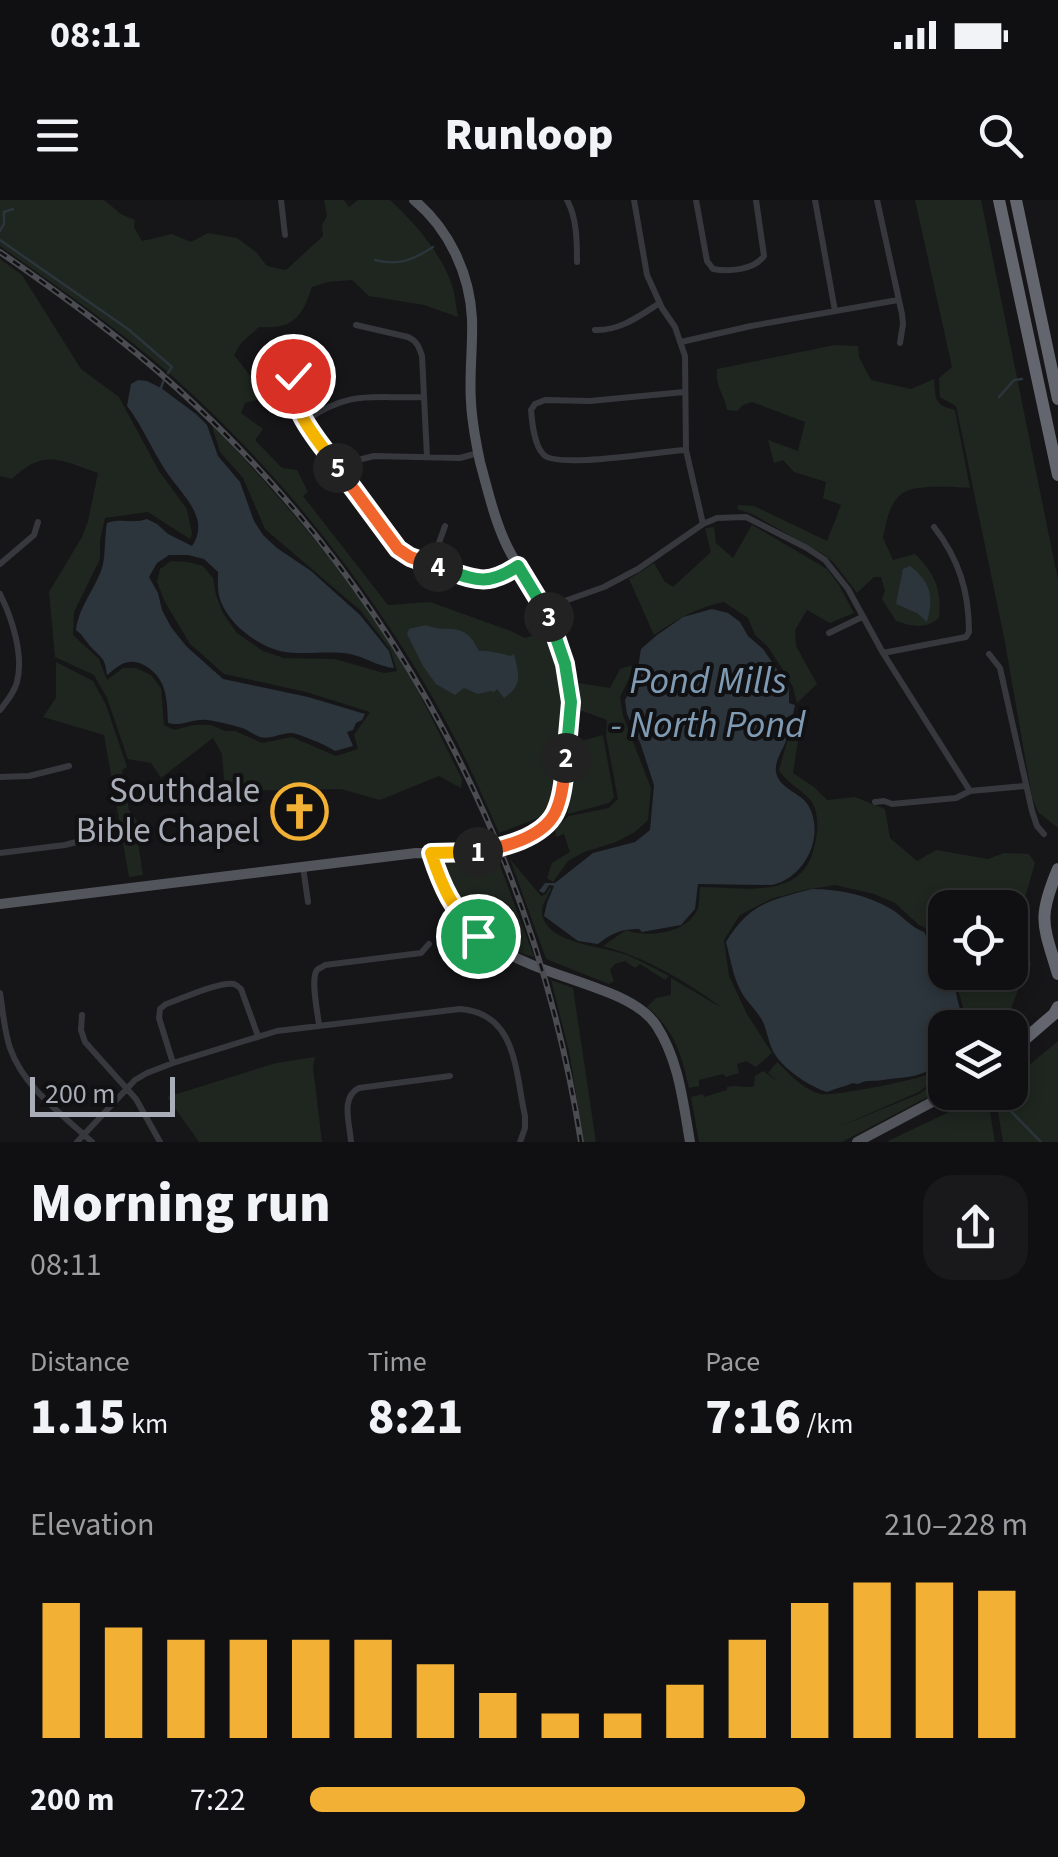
<!DOCTYPE html>
<meta charset="utf-8">
<style>
:root{--surface:#101012;--page:#19191b;--text:#f1f3f6;--muted:#9c9d9f;--line:#303032;--accent:#f2b134}
body{margin:0;font-family:"Source Sans 3",sans-serif;background:var(--page);color:var(--text);height:100vh;display:flex;flex-direction:column;font-size:38px;white-space:nowrap}
*{box-sizing:border-box;margin:0}
p{font-size:32px;color:var(--muted)}
.icon{flex:none;width:55px;height:55px;fill:none;stroke:currentColor;stroke-width:2;stroke-linecap:round;stroke-linejoin:round}
.map{position:relative;height:942px;overflow:hidden}
.panel{display:flex;flex-direction:column;background:var(--surface);flex:1}
.panel>*{flex:none}
.tools{position:absolute;left:928px;top:690px;display:grid;gap:20px}
.tools a{display:grid;place-items:center;width:100px;height:100px;border-radius:20px;background:var(--surface);box-shadow:0 5px 15px #0003,0 0 0 2px var(--line);font-size:50px}
.scale{position:absolute;left:30px;bottom:25px;width:145px;box-sizing:border-box;padding-left:10px;border:5px solid #a8adb8;border-top:0;font-size:28px;line-height:35px;white-space:nowrap;color:#a8adb8;-webkit-text-stroke:8px #111113;paint-order:stroke}
.pin{position:absolute;display:grid;place-items:center;width:85px;height:85px;color:#fff;margin:-42px;border:5px solid #fff;border-radius:50%;box-shadow:0 2px 10px #0007}
.km{position:absolute;width:50px;height:50px;margin:-25px;border-radius:50%;background:#222;color:#fff;font-size:28px;line-height:50px;text-align:center}
.round{display:grid;place-items:center;flex:none;width:105px;height:105px;border-radius:30px;background:var(--page)}
.overview{display:flex;align-items:center;justify-content:space-between;height:170px;padding:0 30px}
h1{font-size:55px;font-weight:800;line-height:75px}
.metrics{display:grid;grid-template-columns:repeat(3,1fr);gap:15px;height:170px;padding:10px 30px}
.metrics div{display:grid;align-content:center}
.metrics b{font-size:50px;font-weight:800}
.metrics small{font-size:28px;font-weight:400}
.metrics p{font-size:28px}
.chart{height:280px;padding:20px 30px}
.chart p{display:flex;justify-content:space-between}
.chart svg{width:100%;height:180px;margin-top:10px;stroke:var(--accent);stroke-width:6}
ul{padding:0 30px;list-style:none;font-size:32px}
li{display:grid;grid-template-columns:160px 120px 1fr;align-items:center;height:75px}
li i{height:25px;border-radius:12px;background:var(--accent)}
.status{display:flex;justify-content:space-between;align-items:center;height:70px;padding:0 50px;background:var(--surface);direction:ltr}
.status svg{height:28px;fill:currentColor}
header{display:flex;justify-content:space-between;align-items:center;height:130px;padding:0 30px;background:var(--surface);font-size:45px;font-weight:800}
.map>svg:first-child{display:block}
.green{fill:#1e261f}
.water{fill:#2c353c}
.lines{fill:none;stroke-linecap:round;stroke-linejoin:round}
.stream{stroke:#2c353c;stroke-width:2.5}
.minor{stroke:#37383d;stroke-width:6}
.major{stroke:#53555c;stroke-width:10}
.highway{stroke:#63666e;stroke-width:12}
.rail-casing{stroke:#4a4c52;stroke-width:6}
.rail{stroke:#111113;stroke-width:2.5;stroke-dasharray:8;stroke-linecap:butt}
.split-1-casing{stroke:#fff;stroke-width:20}
.split-2-casing{stroke:#fff;stroke-width:20}
.split-3-casing{stroke:#fff;stroke-width:20}
.split-4-casing{stroke:#fff;stroke-width:20}
.split-5-casing{stroke:#fff;stroke-width:20}
.split-6-casing{stroke:#fff;stroke-width:20}
.split-1{stroke:#f5b400;stroke-width:12}
.split-2{stroke:#f0652b;stroke-width:12}
.split-3{stroke:#22a559;stroke-width:12}
.split-4{stroke:#22a559;stroke-width:12}
.split-5{stroke:#f0652b;stroke-width:12}
.split-6{stroke:#f5b400;stroke-width:12}
.labels{text-anchor:middle;dominant-baseline:central;stroke-width:8;stroke-linejoin:round;paint-order:stroke}
.poi-label{font-size:35px;fill:#a8adb8;stroke:#111113;text-anchor:end}
.water-label{font-size:38px;font-style:italic;fill:#7f9bb3;stroke:#111113}
</style>
<div class="status"><b>08:11</b><svg viewBox="0 0 49 12"><path d="M0 12V9h3v3zM5 12V6h3v6zM10 12V3h3v9zM15 12V0h3v12zM26 1h20v11H26zM47 4h2v5h-2z"/></svg></div>
<header><svg class="icon" aria-label="menu" viewBox="0 0 24 24"><path d="M4 6h16M4 12h16M4 18h16"/></svg>Runloop<svg class="icon" aria-label="search" viewBox="0 0 24 24"><circle cx="10" cy="10" r="6"/><path d="M15 15l6 6"/></svg></header>
<div class="map">
<svg width="1058" height="942" viewBox="0 0 1058 942">
<rect width="100%" height="100%" fill="#161618"/>
<!-- green -->
<path class="green" d="M0,0H104L121,14L135,20L134,27L142,41L172,34L191,42L208,33L237,38L256,52L267,66L286,70L323,36L322,25L327,16L324,0H344L349,7L358,0H390C415,23 441,53 452,85C455,95 456,107 458,117L424,105L369,96L352,80L328,82L312,87C302,118 293,129 259,127L242,142L234,155L252,178L257,200L245,203L241,213L263,229L255,240L282,268L297,270L308,292L303,296L388,405L430,402L511,431L525,438L547,431L553,443L565,502L553,604L543,616L499,633C486,604 473,573 458,544C387,406 281,270 164,169C112,124 56,86 0,46Z
M915,0H981L1058,380V628L1038,612L1032,597L1004,437L956,206L940,197L939,178L952,167Z
M0,59L22,75L81,169L119,197L159,271L187,309L192,334L190,339L148,312L105,318L100,340V359L74,412L73,435L99,459L107,480L123,468H136L151,475L161,488L164,525L174,530L194,525H211L225,531H235L262,543L292,537L336,556L358,549L354,535L370,512L306,492L224,474L190,444L165,402L157,382L160,369L171,361L188,362L203,366L213,378L216,395L223,413L237,433L263,451L284,458L335,459L384,473L397,471L390,449L361,411L265,329L243,278L220,252L211,223C276,293 344,368 395,450C420,491 440,536 462,579L461,588L439,576L380,600L341,589L225,591L222,554L213,538L161,578L151,563L128,559L107,498L94,475L55,457L49,392L82,337L88,321L98,273C61,260 44,248 12,279L0,276Z
M835,145L858,146L859,157L871,180L911,189L934,179C936,198 933,205 955,210L970,288C954,287 916,284 903,293C889,302 886,324 883,338L893,360L915,354C935,373 942,390 939,418C926,429 913,427 896,421L882,399L885,391L881,377H874L857,393L834,363L823,354L752,314L737,309L738,305L754,306L827,341L841,305L823,298L826,282L794,272L783,260L774,263L768,240L798,251L805,222L752,202L743,205L737,211L727,210C724,192 715,188 717,169Z
M752,325L827,369L839,385L854,413L830,423L807,410L795,430L796,446L817,484L797,503L793,487L783,470L769,448L755,435L748,418L724,402C697,407 676,420 654,435L629,379L654,363L665,382L673,387L711,352L705,328L714,327L716,343L733,358Z
M56,462L93,481L106,505L127,567L122,570L129,610L152,641L138,643L143,675L129,677L104,535L43,517L56,498Z
M636,464L620,497L623,516L651,588L648,620L635,632L616,642L584,652L568,661L553,682L547,678L552,663L570,652L564,634L556,637L555,628L569,616L609,608L618,599L606,536L607,520L580,510L579,483L610,488L620,469Z
M804,532L798,541L793,573L814,587L827,600L855,597L885,609L890,638L917,661L936,650L988,659L1004,653L1029,654L1035,663L1024,701L1031,765L1018,790L1004,827H969L953,773L1010,772V708H945V756L930,730L919,725L895,703L874,694L835,685L804,690L771,699L740,715L724,740L729,776L747,814L772,853L756,867L746,861L737,864L739,873L726,877L723,874L699,880V886L689,888C681,853 675,831 647,807L656,798L671,795V778L722,808C686,781 647,758 603,746L626,730C647,738 684,734 696,712C700,706 699,694 700,687C741,687 802,701 814,648C817,636 819,622 815,609C810,592 788,586 779,570L789,535Z
M603,535L614,597L609,603L568,614L574,543Z
M497,657L534,757C488,745 460,713 442,670L446,663H477Z
M510,659L541,696L546,694L550,686L551,689C547,699 539,707 543,718C553,745 603,746 627,755C641,761 655,769 669,776L665,780L640,764L635,768L625,761L615,764L610,770L614,781L609,784L546,759Z
M551,780L573,788L596,942H584L569,851Z
M1058,841V942H1003L995,894L1010,892V881Z
M315,857L313,867L322,942H199L167,897L276,863Z
M945,858V871L919,892L836,928L919,894L945,875V888L842,942H699L691,897L703,894L704,897L727,890V887C737,884 744,889 754,886L755,876L763,871L779,882L768,873L777,862C790,874 803,890 821,894C829,897 918,880 928,874C934,871 940,863 945,858Z
M987,894L995,942H886Z"/>
<!-- water -->
<path class="water" d="M138,180L147,181L161,188L196,214L207,225L218,256L240,282L254,321L263,335L277,348L311,371L360,415L389,451L394,468C379,467 365,457 350,454C328,450 301,456 280,451C257,445 230,425 221,402C217,393 218,381 218,372L204,359L188,355H169L157,363L149,377L158,393L162,410L171,427L186,446L223,479L308,497L365,514L362,520L356,523L353,530L347,532L353,546L335,551C328,546 298,533 291,533C281,533 270,540 260,537C255,535 250,532 245,529C237,526 216,521 207,520C193,518 181,527 168,523C167,498 167,478 144,465C128,457 119,465 107,475C105,457 102,459 92,448C85,441 84,436 76,430C79,407 93,392 101,371C106,359 104,339 107,323C121,318 134,324 147,319L157,324L168,334L192,346C197,339 199,332 198,323C195,303 174,285 164,268C151,248 142,225 127,206L131,184Z
M910,366C931,382 934,397 927,422L917,413L896,404L903,369Z
M712,409L728,413L740,422L748,436L763,449L789,487V503L795,505L793,514L784,519C785,525 787,530 787,535C786,548 774,558 776,572C779,589 800,592 808,605C826,635 805,678 772,685L698,684L695,709L681,725L642,732L639,729C621,729 612,733 598,744L578,741L544,716L547,703L554,686L549,685L544,693L539,691L545,683H555L593,653L635,642L650,630L654,585L641,545L627,514L625,500L636,480L641,449L657,435L683,417Z
M426,425C450,435 463,418 479,451C483,450 505,454 510,456L514,454C519,475 523,485 504,498L497,489L494,492L490,491L478,494L464,488L455,495L436,484L423,466L407,434L409,429Z
M812,689C840,689 867,695 891,709C903,716 910,727 924,732L955,789L962,818L967,827L945,828V856C925,879 910,876 883,880C872,882 868,879 858,884L853,883C844,887 836,888 827,892C808,886 780,867 772,849C768,840 767,830 762,820C757,811 749,804 743,795C733,778 731,761 726,742C749,704 770,700 812,689Z"/>
<g class="lines">
<!-- stream -->
<path class="stream" d="M0,31L4,24V12L13,9
M0,40L128,129L172,167L168,173
M375,60C399,66 413,60 433,47
M161,188L164,179
M999,197L1014,180L1022,179
M988,892L1002,902L1041,942"/>
<!-- minor -->
<path class="minor" d="M281,0L285,35
M567,0C577,18 577,42 577,62
M634,0L647,75L662,108L675,127L685,156L686,250L703,324
M696,0L707,61L713,69C729,72 754,70 764,56L756,0
M815,0L835,111
M877,0L902,114L903,124L900,143
M356,125L408,137C417,141 419,147 422,156L427,257
M595,130C620,131 639,116 660,103
M681,142L751,126L898,100
M297,162L292,192L296,206L398,349C416,360 467,382 489,380C500,380 509,373 517,367
M684,192L590,201L545,200L535,204L531,210C532,222 534,246 544,255C558,269 661,251 686,250
M305,221C351,189 371,199 423,197
M341,272L358,260L374,256L460,258L478,253
M0,364L34,335L38,322
M431,365L445,326
M0,394C12,418 24,455 17,482C14,493 7,501 0,510
M545,408L604,387L638,369L703,324L717,318L746,317L807,348L825,360L848,389L883,453L970,591L1025,586
M829,433L862,417
M883,453L966,437L969,432C969,392 959,359 934,327
M989,454L1000,468L1032,611L1037,626L1044,634
M0,577L29,576L69,566
M875,602L884,601L892,604L956,598L970,591
M0,653L65,645L84,640
M303,667L308,702
M0,793C3,811 4,830 10,848C24,888 62,914 92,942
M82,815L81,830L85,842L136,899L160,942
M319,826C318,813 310,779 317,770C319,768 323,767 325,765L421,753L429,744
M173,863L159,818L160,809L166,804C181,799 220,781 234,784C237,785 239,787 241,789L258,836
M77,942L135,880L147,873L173,863L277,831L460,809C517,813 515,871 525,916V928L520,942
M351,942C350,924 340,897 359,888L450,876"/>
<!-- major -->
<path class="major" d="M431,653C435,665 438,678 443,690C474,754 538,766 599,789C619,796 644,807 656,825C679,860 683,902 690,942
M0,704L416,653C455,654 534,654 555,613C564,596 564,572 567,553C573,505 571,473 553,427C542,399 522,376 508,348C495,322 488,291 480,262C476,243 472,223 471,202C469,175 473,147 472,119C470,74 449,29 414,0
M857,942L951,892"/>
<!-- highway -->
<path class="highway" d="M999,0L1058,275
M1016,0L1058,199
M1058,669C1037,719 1043,724 1058,774
M1010,852L1054,814L1058,807"/>
<defs>
<path id="rail" d="M0,52C62,95 123,139 179,190C396,387 536,654 581,942"/>
</defs>
<!-- rail casing -->
<use href="#rail" class="rail-casing"/>
<!-- rail -->
<use href="#rail" class="rail"/>
</g>
<g class="lines">
<defs>
<path id="split-1" d="M478,736C452,707 443,690 431,653L478,652"/>
<path id="split-2" d="M478,652C504,647 542,638 555,613C563,597 564,575 566,558"/>
<path id="split-3" d="M549,417L565,464L571,502L566,558"/>
<path id="split-4" d="M438,367C474,379 485,388 518,366L549,417"/>
<path id="split-5" d="M338,268L398,349L410,357L438,367"/>
<path id="split-6" d="M293,176C291,214 318,239 338,268"/>
</defs>
<!-- split-1 casing -->
<use href="#split-1" class="split-1-casing"/>
<!-- split-2 casing -->
<use href="#split-2" class="split-2-casing"/>
<!-- split-3 casing -->
<use href="#split-3" class="split-3-casing"/>
<!-- split-4 casing -->
<use href="#split-4" class="split-4-casing"/>
<!-- split-5 casing -->
<use href="#split-5" class="split-5-casing"/>
<!-- split-6 casing -->
<use href="#split-6" class="split-6-casing"/>
<!-- split-1 -->
<use href="#split-1" class="split-1"/>
<!-- split-2 -->
<use href="#split-2" class="split-2"/>
<!-- split-3 -->
<use href="#split-3" class="split-3"/>
<!-- split-4 -->
<use href="#split-4" class="split-4"/>
<!-- split-5 -->
<use href="#split-5" class="split-5"/>
<!-- split-6 -->
<use href="#split-6" class="split-6"/>
</g>
<!-- icons -->
<defs>
<symbol id="church-ring" viewBox="-11 -11 22 22"><circle r="9.5" fill="#111113" stroke="#f2b134" stroke-width="1.5"/><path d="M-1.2-6h2.4v3.5h3.3v2.4h-3.3V6h-2.4V-.1h-3.3v-2.4h3.3Z" fill="#f2b134"/></symbol>
</defs>
<g fill-rule="evenodd">
<use href="#church-ring" x="268" y="580" width="63" height="63"/>
</g>
<g class="labels">
<!-- poi labels -->
<g class="poi-label">
<text x="260" y="591">Southdale<tspan x="260" dy="40">Bible Chapel</tspan></text>
</g>
<!-- water labels -->
<g class="water-label">
<text x="708" y="481">Pond Mills<tspan x="708" dy="44">- North Pond</tspan></text>
</g>
</g>
</svg>
<div class="tools">
<a><svg class="icon" aria-label="locate" viewBox="0 0 24 24"><circle cx="12" cy="12" r="6"/><path d="M12 2v4M12 18v4M2 12h4M18 12h4"/></svg></a>
<a><svg class="icon" aria-label="layers" viewBox="0 0 24 24"><path d="M12 4l9 5-9 5-9-5zM3 14l9 5 9-5"/></svg></a>
</div>
<div class="scale">200 m</div>
<div class="pin" style="left:478px;top:736px;background:#1e9e55"><svg class="icon" aria-label="arrive" viewBox="0 0 24 24"><path d="M6 21V4h12l-3 4 3 4H6"/></svg></div>
<div class="pin" style="left:293px;top:176px;background:#d93025"><svg class="icon" aria-label="check" viewBox="0 0 24 24"><path d="M5 12l5 5 9-10"/></svg></div>
<b class="km" style="left:478px;top:652px">1</b>
<b class="km" style="left:566px;top:558px">2</b>
<b class="km" style="left:549px;top:417px">3</b>
<b class="km" style="left:438px;top:367px">4</b>
<b class="km" style="left:338px;top:268px">5</b>
</div>
<section class="panel">
<div class="overview"><div><h1>Morning run</h1><p>08:11</p></div><a class="round"><svg class="icon" aria-label="share" viewBox="0 0 24 24"><path d="M12 15V3M7 8l5-5 5 5M5 13v7h14v-7"/></svg></a></div>
<div class="metrics">
<div><p>Distance</p><b>1.15<small> km</small></b></div>
<div><p>Time</p><b>8:21</b></div>
<div><p>Pace</p><b>7:16<small> /km</small></b></div>
</div>
<div class="chart"><p><span>Elevation</span>210–228 m</p>
<svg viewBox="0 0 160 44" preserveAspectRatio="none"><path d="M5 44V11M15 44V17M25 44V20M35 44V20M45 44V20M55 44V20M65 44V26M75 44V33M85 44V38M95 44V38M105 44V31M115 44V20M125 44V11M135 44V6M145 44V6M155 44V8"/></svg>
</div>
<ul>
<li><b>200 m</b>7:22<i style="width:69%"></i></li>
</ul>
</section>
